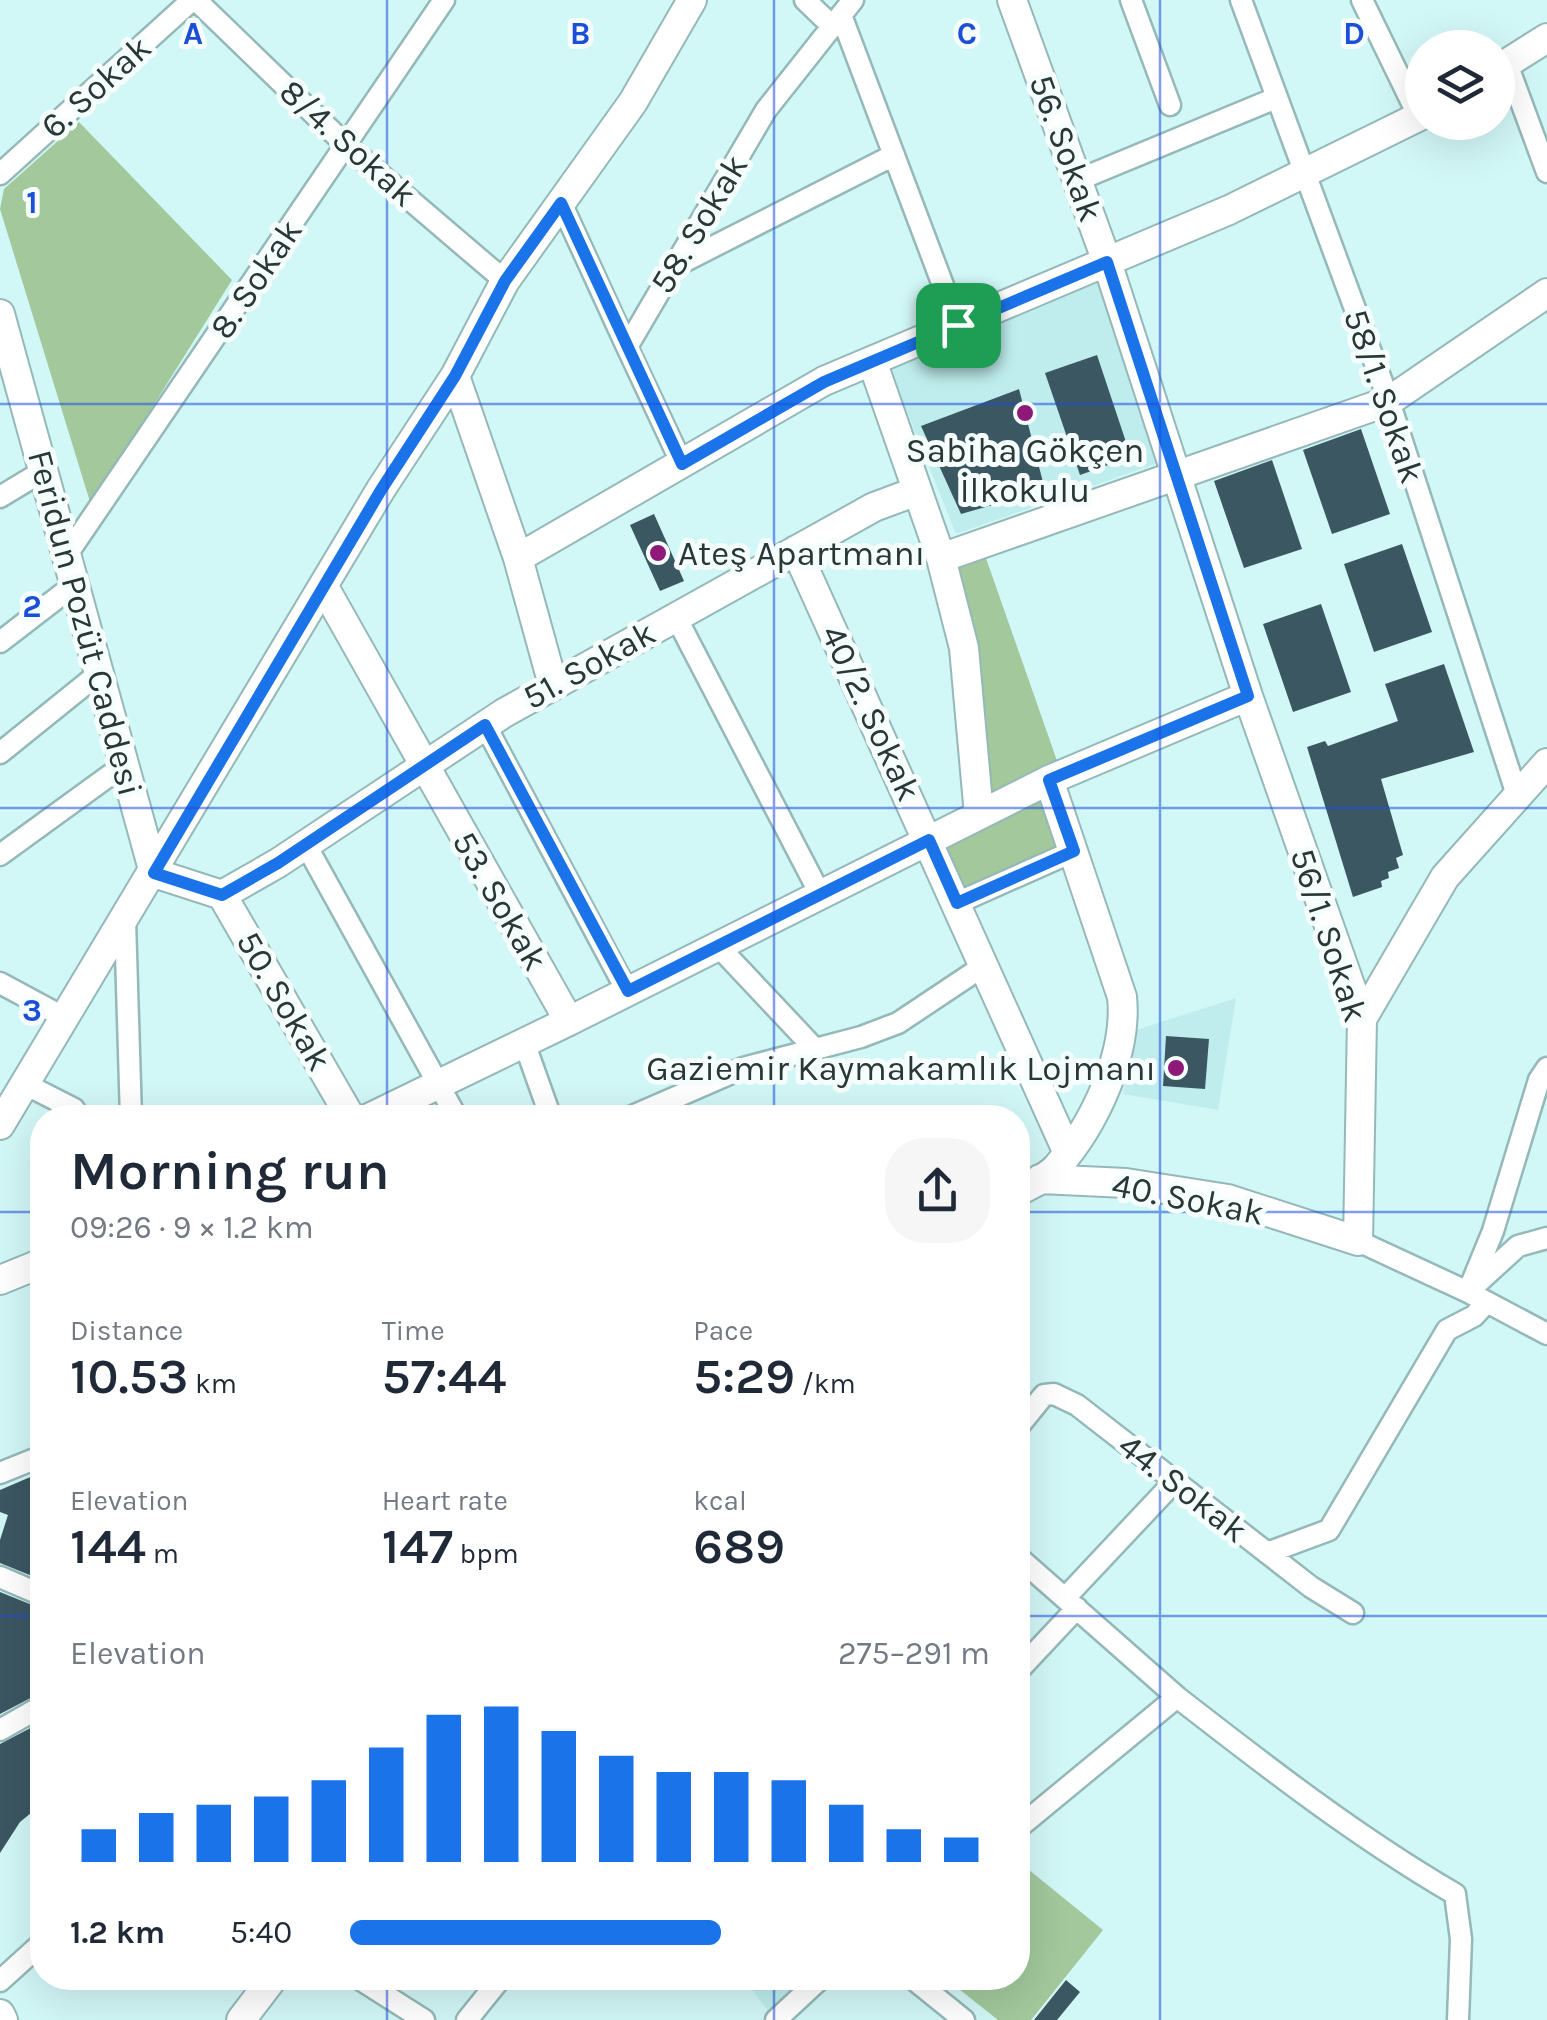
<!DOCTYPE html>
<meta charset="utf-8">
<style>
:root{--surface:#fff;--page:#f6f6f7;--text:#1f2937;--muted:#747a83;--accent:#1a73e8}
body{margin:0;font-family:Karla,sans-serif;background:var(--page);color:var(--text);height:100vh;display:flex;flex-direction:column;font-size:38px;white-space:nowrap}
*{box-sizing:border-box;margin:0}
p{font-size:32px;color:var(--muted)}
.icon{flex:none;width:55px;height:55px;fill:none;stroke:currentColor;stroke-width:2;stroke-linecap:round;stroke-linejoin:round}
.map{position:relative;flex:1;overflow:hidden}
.sheet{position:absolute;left:30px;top:1105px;width:1000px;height:885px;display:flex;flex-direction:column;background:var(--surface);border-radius:40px;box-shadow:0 10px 40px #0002}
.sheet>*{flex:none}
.controls{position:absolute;left:1405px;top:30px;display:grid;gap:20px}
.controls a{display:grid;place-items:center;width:110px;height:110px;border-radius:50%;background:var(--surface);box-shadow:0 10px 40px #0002;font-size:50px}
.pin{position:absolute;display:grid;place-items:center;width:85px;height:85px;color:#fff;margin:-42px;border-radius:20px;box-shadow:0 5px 15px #0006}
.round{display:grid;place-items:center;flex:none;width:105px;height:105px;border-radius:40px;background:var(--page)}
.headline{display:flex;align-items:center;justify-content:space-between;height:170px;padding:0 40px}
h1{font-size:55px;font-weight:600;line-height:75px}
.stats{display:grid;grid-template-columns:repeat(3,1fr);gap:15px;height:170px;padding:10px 40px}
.stats div{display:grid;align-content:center}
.stats b{font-size:50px;font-weight:600}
.stats small{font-size:28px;font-weight:400}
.stats p{font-size:28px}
.chart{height:280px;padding:20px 40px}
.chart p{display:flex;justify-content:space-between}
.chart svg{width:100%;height:180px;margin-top:10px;stroke:var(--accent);stroke-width:6}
ul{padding:0 40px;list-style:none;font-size:32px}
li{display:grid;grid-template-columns:160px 120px 1fr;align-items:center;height:75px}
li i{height:25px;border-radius:12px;background:var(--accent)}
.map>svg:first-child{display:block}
.built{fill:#bfeded}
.green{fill:#a2c89c}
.building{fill:#3b5762}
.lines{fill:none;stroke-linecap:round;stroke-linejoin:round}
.street-casing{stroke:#95b8b8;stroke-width:25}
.secondary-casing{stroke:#95b8b8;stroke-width:32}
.street{stroke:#fff;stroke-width:20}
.secondary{stroke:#fff;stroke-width:28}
.route-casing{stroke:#fff;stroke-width:20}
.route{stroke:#1a73e8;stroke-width:12}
.grid{fill:none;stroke:#1d4ed8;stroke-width:2.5;stroke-opacity:0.55}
.poi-dot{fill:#8f1979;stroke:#f6fdfd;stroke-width:4}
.labels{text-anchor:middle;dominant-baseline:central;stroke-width:10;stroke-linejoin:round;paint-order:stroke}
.street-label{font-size:35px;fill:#293737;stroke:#f6fdfd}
.poi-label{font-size:35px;fill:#293737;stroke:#f6fdfd}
.grid-label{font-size:32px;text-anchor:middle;font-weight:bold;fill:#1d4ed8;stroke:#f6fdfd;stroke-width:10;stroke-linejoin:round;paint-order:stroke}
</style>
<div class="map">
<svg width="1547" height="2020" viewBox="0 0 1547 2020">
<rect width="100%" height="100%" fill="#d2f7f7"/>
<!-- built -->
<path class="built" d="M1099,274L1158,463L956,534L887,362Z
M1236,998L1218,1110L1123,1094L1133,1031Z
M743,1978H810L770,2013Z"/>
<!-- green -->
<path class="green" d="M79,122L232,280L91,505L0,209L4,189Z
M981,544L1062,775L1074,851L957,903L929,840L979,814L941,558Z
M1018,1861L1103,1930L1031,2020H998L945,1978H1018Z"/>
<!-- building -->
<path class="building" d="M1097,355L1131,457L1080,475L1045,373Z
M1019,389L1045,490L961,514L921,426Z
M1361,429L1390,514L1332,534L1303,450Z
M1272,460L1302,549L1244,568L1214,481Z
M654,514L684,581L660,591L630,525Z
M1402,544L1432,632L1374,652L1344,564Z
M1321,604L1351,692L1293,712L1263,624Z
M1444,664L1474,752L1381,779L1403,855L1396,858L1399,868L1388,872L1389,878L1381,881L1382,887L1353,897L1307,747L1325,741L1328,746L1398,721L1385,684Z
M1166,1036L1209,1039L1205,1089L1163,1086Z
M42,1472V1580L0,1563V1540L8,1515L0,1512V1490Z
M0,1592L42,1609V1692L0,1714Z
M42,1722V1804L20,1822L0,1853V1744Z
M1066,1980L1080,1992L1057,2020H1034Z"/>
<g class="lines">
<defs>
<path id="street" d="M196,0L347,146L505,281
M805,0L832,26
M1131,0L1170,105
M1241,0L1389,401L1517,795
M1362,0L1419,117
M841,15L958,325
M1507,64L1547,172
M0,174L192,0
M1078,180L1276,98
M561,203L627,347
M677,265L894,155
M682,464L627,347L766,110L853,0
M0,497L43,471
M66,556L444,0
M676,617L820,894
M0,642L74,585
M485,725L627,991
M0,753L98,674
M306,845L457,1118
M0,855L124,765
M957,903L1074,851
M125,920L131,1118
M718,946L815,1049
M0,983L65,1018
M524,1042L551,1118
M25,1084L74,1109L80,1118
M628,1118L743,1068L861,1037L898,1023L985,965
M1358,1241L1468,1292L1547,1334
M1473,1287L1518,1246L1547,1238
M1468,1292L1493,1231L1539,1080L1547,1068
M1018,1427L1044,1395L1054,1394L1077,1405L1311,1587L1353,1613
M0,1473L42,1456
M1267,1553L1329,1530L1447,1330L1474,1316L1487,1302
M1018,1557L1177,1697L1018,1828
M0,1577L42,1595
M1065,1598L1175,1481
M1018,1671L1077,1608
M1177,1697C1267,1767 1357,1837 1455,1894L1461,1939L1458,2020
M0,1730L42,1706
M358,1978L424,2020
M912,1978L964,2020
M0,1981L42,1943
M467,2020L501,1978
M776,2020L821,1978"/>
<path id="secondary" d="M1012,0L1107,262L1248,696L1362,1019L1358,1241L1228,1199L1126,1183L1040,1179
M1498,69L1547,38
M0,314L154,873L222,895L351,1118
M872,361L941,558L1389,401L1547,293
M455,376L518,558L824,381L1229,210L1422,115
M796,550L1067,1151
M518,558L553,685
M941,558L964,648L979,815
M324,587L569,1021L369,1118
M222,895L278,863L504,713L874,507L917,491
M1362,1019L1445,877L1547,763
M569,1021L1049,780
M0,1125L381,489L455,376L505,281L633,102L692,0
M1018,1192C1030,1184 1048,1178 1057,1167C1094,1125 1128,1054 1122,997L1049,780L1248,696
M0,1280L42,1263
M0,2014L3,2020
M241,2020L273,1978"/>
</defs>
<!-- street casing -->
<use href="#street" class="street-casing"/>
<!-- secondary casing -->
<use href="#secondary" class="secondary-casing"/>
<!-- street -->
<use href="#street" class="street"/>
<!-- secondary -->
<use href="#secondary" class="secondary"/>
</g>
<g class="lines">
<defs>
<path id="route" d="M561,203L682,464L824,382L1107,262L1248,696L1049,780L1074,851L957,903L929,840L628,991L485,725L278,863L222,895L154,873L381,490L455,376L505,281Z"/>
</defs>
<!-- route casing -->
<use href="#route" class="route-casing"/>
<!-- route -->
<use href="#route" class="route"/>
</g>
<!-- grid -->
<path class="grid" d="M387,0V1118M774,0V1118M1160,0V2020M0,404H1547M0,808H1547M0,1212H42M1018,1212H1547M0,1616H42M1018,1616H1547M387,1978V2020M774,1978V2020"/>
<!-- markers -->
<g class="poi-dot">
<circle cx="1025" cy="413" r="10"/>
<circle cx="658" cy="553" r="10"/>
<circle cx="1176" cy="1068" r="10"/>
</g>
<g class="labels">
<!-- street labels -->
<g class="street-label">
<text transform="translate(96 87) rotate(-42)">6. Sokak</text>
<text transform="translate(348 143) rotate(42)">8/4. Sokak</text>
<text transform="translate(1066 148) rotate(70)">56. Sokak</text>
<text transform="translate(699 224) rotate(-59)">58. Sokak</text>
<text transform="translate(256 279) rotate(-56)">8. Sokak</text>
<text transform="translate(1384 396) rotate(71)">58/1. Sokak</text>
<text transform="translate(85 623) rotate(75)">Feridun Pozüt Caddesi</text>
<text transform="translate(589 665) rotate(-29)">51. Sokak</text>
<text transform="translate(871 713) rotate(65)">40/2. Sokak</text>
<text transform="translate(500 901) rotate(60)">53. Sokak</text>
<text transform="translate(1329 935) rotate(72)">56/1. Sokak</text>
<text transform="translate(284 1001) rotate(60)">50. Sokak</text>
<text transform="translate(1188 1199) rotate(11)">40. Sokak</text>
<text transform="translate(1183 1488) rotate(38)">44. Sokak</text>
</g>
<!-- poi labels -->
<g class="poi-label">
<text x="1025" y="450">Sabiha Gökçen<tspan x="1025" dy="40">İlkokulu</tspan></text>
<text x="678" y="553" text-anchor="start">Ateş Apartmanı</text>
<text x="1156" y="1068" text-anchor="end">Gaziemir Kaymakamlık Lojmanı</text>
</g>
</g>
<g class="grid-label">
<text x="193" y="44">A</text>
<text x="580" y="44">B</text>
<text x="967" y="44">C</text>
<text x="1354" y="44">D</text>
<text x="32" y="213">1</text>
<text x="32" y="617">2</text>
<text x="32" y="1021">3</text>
</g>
</svg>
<div class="controls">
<a><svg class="icon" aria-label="layers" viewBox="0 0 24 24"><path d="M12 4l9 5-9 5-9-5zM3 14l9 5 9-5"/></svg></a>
</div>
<div class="pin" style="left:958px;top:325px;background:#1e9e55"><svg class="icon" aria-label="arrive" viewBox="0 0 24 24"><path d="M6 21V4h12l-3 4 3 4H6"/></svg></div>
<section class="sheet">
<div class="headline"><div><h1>Morning run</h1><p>09:26 · 9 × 1.2 km</p></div><a class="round"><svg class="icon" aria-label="share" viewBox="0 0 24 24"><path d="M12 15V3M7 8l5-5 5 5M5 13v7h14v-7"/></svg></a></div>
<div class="stats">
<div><p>Distance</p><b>10.53<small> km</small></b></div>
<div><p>Time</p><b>57:44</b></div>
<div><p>Pace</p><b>5:29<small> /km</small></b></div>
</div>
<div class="stats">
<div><p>Elevation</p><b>144<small> m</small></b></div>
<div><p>Heart rate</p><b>147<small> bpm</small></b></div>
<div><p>kcal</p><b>689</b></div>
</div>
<div class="chart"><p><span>Elevation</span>275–291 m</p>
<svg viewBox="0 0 160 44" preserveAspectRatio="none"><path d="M5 44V36M15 44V32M25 44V30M35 44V28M45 44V24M55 44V16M65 44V8M75 44V6M85 44V12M95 44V18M105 44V22M115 44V22M125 44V24M135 44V30M145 44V36M155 44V38"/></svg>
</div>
<ul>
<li><b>1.2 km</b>5:40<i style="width:58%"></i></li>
</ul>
</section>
</div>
